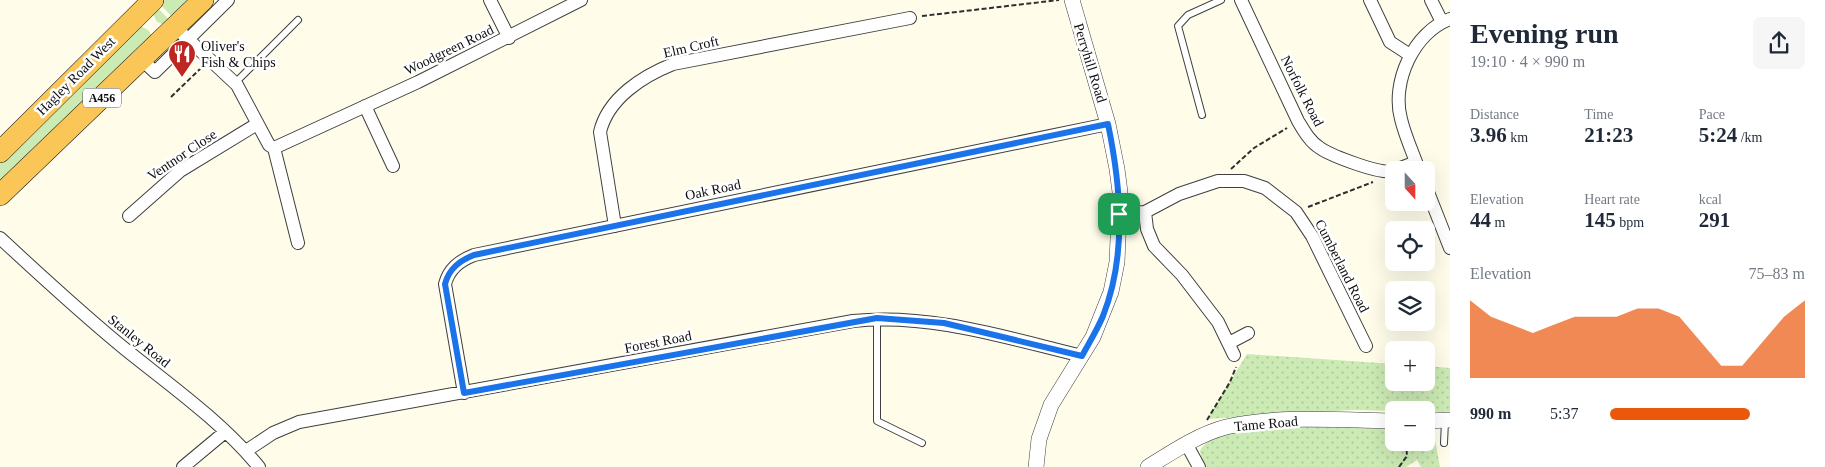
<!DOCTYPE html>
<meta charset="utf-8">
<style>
:root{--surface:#fff;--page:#f6f6f7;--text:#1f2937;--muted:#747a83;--accent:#ea580c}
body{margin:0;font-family:Georgia,serif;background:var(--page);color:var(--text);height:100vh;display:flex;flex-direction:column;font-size:19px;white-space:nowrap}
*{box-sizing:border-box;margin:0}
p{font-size:16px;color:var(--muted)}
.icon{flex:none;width:28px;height:28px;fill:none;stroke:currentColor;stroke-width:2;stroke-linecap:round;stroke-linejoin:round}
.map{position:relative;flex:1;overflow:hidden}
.panel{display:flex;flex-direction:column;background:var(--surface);width:375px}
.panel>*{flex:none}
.needle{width:32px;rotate:159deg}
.tools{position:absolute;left:1385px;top:161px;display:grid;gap:10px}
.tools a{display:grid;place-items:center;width:50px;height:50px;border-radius:8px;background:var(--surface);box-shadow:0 5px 20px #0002;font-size:25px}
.pin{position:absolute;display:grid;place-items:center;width:42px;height:42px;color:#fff;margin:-21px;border-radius:10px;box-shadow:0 2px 8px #0006}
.round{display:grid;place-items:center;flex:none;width:52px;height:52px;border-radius:8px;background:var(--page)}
.head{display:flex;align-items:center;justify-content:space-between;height:85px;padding:0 20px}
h1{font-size:28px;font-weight:800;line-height:38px}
.metrics{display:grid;grid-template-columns:repeat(3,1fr);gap:8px;height:85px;padding:5px 20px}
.metrics div{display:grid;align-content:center}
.metrics b{font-size:21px;font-weight:800}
.metrics small{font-size:14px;font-weight:400}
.metrics p{font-size:14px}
.chart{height:140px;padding:10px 20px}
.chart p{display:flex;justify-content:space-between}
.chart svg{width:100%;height:90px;margin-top:5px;fill:var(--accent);opacity:.7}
ul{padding:0 20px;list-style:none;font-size:16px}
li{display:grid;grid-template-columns:80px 60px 1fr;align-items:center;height:38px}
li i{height:12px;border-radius:6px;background:var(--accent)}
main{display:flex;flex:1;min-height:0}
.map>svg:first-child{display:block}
.grass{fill:#cbeab4}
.park{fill:url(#park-dots)}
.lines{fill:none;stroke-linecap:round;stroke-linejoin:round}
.service-casing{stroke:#3f3f3f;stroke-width:8}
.minor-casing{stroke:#3f3f3f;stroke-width:14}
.tertiary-casing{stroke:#3f3f3f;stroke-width:16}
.trunk-casing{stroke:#1d1d1d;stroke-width:22}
.path{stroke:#2e2e2e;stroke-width:2;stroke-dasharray:5 2.5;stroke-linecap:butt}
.service{stroke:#fff;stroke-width:6}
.minor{stroke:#fff;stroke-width:12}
.tertiary{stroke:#fff;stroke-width:15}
.trunk{stroke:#fac657;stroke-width:21}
.route-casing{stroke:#fff;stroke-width:10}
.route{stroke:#1a73e8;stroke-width:6}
.labels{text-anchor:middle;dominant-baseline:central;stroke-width:5;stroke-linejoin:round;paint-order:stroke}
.shield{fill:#fff;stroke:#555;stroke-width:1}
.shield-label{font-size:12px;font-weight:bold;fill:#0c0c0c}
.poi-label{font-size:14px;fill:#0c0c0c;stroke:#fff;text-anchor:start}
.street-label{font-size:14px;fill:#0c0c0c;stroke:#fff}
</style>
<main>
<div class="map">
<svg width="1450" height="467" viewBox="0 0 1450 467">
<defs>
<pattern id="park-dots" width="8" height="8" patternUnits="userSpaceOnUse" patternTransform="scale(1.25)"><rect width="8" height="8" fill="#cbeab4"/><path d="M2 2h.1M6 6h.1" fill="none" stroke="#adc89a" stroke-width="1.8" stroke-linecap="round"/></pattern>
</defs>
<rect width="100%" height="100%" fill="#fffdea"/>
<!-- grass -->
<path class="grass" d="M162,0H193L175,20L159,3Z
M156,6L172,23L165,25L157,22L153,14Z
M139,25L148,30L153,37L0,185V163Z"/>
<!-- park -->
<path class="park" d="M1247,354L1394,364V382H1426V366L1450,368V412L1352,410L1207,419Z
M1285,426L1394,429V442H1426V429H1433L1440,467H1421L1417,460L1406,467H1204L1200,451C1212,427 1260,429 1285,426Z"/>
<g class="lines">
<defs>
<path id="service" d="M235,83L298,20
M1202,115L1178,26L1188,15L1221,0
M877,320V421L922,443
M1444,443L1445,421"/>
<path id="minor" d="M490,0L509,38
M1241,0L1298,121C1304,131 1310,142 1320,148C1332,156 1381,175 1394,171
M1370,0L1390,42L1410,55
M1431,0L1442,22
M175,27L237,85L269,145L274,148L418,82L581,0
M142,60L155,72L228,0
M365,106L393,166
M274,148L298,243
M1395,170L1416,162
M1419,170C1413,153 1405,136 1401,119C1391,82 1414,32 1450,19
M1426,187L1450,248
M1145,212L1147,229L1154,246L1182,275L1218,322L1234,355
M1119,214L1145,212L1179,194L1218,181H1244L1265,188L1296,212L1312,236L1366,346
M129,216L180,171L257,124
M615,226L600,132C608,98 643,76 673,64L910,18
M0,238C41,276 82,314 125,349C171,386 221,421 259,467
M1229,343L1248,333
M464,393L445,284C449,269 459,261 474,255L1108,124
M1187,445L1199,467
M246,451L273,433L299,422L853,321C931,313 1007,338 1082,356
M183,467L225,432"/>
<path id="tertiary" d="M1426,421L1450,420
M1036,467L1039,439L1051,405L1093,337L1111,292L1117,262L1120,192L1117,169L1108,124L1072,0
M1148,467C1172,452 1199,434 1226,427C1277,415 1342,420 1394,421"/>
<path id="trunk" d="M0,152L153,0
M0,195L203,0"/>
</defs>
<!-- service casing -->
<use href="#service" class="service-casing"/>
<!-- minor casing -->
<use href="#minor" class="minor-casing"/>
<!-- tertiary casing -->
<use href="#tertiary" class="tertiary-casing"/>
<!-- trunk casing -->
<use href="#trunk" class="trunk-casing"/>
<!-- path -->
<path class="path" d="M922,16L1059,0
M171,97L201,68
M1231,169L1254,148L1287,128
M1308,207L1373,182
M1207,420L1230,382L1236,367
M1399,467L1407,456L1406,442"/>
<!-- service -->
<use href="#service" class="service"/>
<!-- minor -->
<use href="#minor" class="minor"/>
<!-- tertiary -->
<use href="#tertiary" class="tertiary"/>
<!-- trunk -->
<use href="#trunk" class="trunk"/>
</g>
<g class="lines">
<defs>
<path id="route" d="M1108,124C1121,187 1127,255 1103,316C1097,330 1089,343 1082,356L944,323L877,318L464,393L445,284C449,269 459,261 474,255Z"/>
</defs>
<!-- route casing -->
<use href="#route" class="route-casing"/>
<!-- route -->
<use href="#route" class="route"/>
</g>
<!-- icons -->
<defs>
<symbol id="restaurant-pin" viewBox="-11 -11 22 30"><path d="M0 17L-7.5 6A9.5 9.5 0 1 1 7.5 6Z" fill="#be2721" stroke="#fff"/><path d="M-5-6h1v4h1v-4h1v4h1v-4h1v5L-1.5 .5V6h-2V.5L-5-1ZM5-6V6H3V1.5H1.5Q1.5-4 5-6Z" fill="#fff"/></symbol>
</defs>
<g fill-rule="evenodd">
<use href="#restaurant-pin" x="166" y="38" width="32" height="43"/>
</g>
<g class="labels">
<!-- shield labels -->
<rect class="shield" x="83" y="88.5" width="38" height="19" rx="4"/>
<g class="shield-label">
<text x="102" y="98">A456</text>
</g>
<!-- poi labels -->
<g class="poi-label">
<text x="201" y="46">Oliver's<tspan x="201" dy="16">Fish &amp; Chips</tspan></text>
</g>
<!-- street labels -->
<g class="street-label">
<text transform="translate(691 47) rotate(-13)">Elm Croft</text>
<text transform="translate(449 50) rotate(-26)">Woodgreen Road</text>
<text transform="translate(1090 63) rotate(73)">Perryhill Road</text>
<text transform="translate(76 76) rotate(-45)">Hagley Road West</text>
<text transform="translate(1302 91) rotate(63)">Norfolk Road</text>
<text transform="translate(182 155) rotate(-34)">Ventnor Close</text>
<text transform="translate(713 190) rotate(-12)">Oak Road</text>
<text transform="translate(1342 266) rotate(63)">Cumberland Road</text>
<text transform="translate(139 341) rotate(39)">Stanley Road</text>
<text transform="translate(658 342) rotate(-11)">Forest Road</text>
<text transform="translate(1266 424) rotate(-5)">Tame Road</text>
</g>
</g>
</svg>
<div class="tools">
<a><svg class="needle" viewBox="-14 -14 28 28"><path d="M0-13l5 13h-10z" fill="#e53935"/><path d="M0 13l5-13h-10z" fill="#747a83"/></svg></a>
<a><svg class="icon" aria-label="locate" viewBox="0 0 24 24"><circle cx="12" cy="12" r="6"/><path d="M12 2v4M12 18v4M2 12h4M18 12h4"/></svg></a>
<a><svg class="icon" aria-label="layers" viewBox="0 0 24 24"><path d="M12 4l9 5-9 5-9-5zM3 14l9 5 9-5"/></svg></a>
<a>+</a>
<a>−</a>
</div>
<div class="pin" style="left:1119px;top:214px;background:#1e9e55"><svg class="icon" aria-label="arrive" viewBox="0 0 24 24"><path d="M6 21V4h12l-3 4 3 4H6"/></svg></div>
</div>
<section class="panel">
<div class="head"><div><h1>Evening run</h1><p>19:10 · 4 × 990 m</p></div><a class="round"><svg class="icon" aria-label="share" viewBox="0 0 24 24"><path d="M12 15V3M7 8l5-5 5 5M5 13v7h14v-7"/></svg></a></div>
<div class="metrics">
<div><p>Distance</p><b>3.96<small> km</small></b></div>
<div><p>Time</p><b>21:23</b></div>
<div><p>Pace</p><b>5:24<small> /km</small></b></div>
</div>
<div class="metrics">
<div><p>Elevation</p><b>44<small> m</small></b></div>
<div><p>Heart rate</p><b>145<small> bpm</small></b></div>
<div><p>kcal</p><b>291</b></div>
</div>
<div class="chart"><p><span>Elevation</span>75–83 m</p>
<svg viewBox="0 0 160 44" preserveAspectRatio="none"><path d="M0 44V6L10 14L20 18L30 22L40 18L50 14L60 14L70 14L80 10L90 10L100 14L110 26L120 38L130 38L140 26L150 14L160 6V44z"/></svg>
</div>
<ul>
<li><b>990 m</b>5:37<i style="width:72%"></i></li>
</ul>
</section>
</main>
